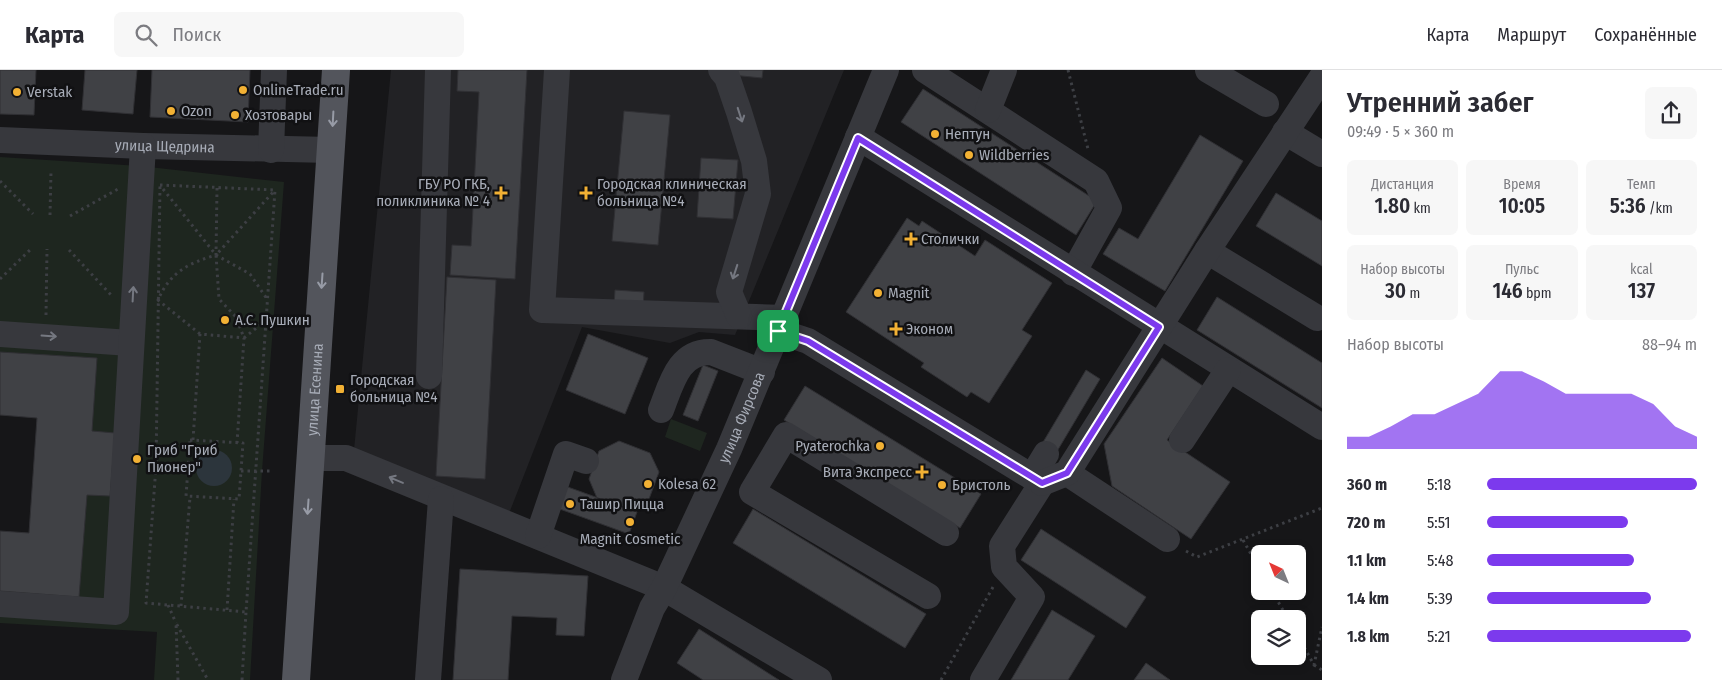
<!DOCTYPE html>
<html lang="ru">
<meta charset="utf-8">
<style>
:root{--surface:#fff;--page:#f7f7f7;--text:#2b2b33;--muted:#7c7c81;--line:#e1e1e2;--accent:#7c3aed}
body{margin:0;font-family:"Fira Sans Condensed",sans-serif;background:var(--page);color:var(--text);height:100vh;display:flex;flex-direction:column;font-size:19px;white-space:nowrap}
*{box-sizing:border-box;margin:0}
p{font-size:16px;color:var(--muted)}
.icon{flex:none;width:28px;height:28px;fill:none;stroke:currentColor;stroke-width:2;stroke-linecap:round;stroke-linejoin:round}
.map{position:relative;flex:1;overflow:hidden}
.side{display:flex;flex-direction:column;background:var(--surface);width:400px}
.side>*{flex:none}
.needle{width:32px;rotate:317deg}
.fabs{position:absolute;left:1251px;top:475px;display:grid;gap:10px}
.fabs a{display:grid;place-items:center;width:55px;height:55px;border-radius:8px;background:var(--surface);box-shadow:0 2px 8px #0003;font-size:25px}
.pin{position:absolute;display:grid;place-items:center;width:42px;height:42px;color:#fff;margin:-21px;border-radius:10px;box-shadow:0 2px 8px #0006}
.round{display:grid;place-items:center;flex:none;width:52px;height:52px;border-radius:8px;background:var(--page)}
.overview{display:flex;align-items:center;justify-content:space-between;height:85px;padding:0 25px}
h1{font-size:28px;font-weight:600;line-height:38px}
.metrics{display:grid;grid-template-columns:repeat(3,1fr);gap:8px;height:85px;padding:5px 25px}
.metrics div{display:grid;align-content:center;border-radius:8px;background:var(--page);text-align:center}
.metrics b{font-size:21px;font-weight:600}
.metrics small{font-size:14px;font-weight:400}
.metrics p{font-size:14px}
.chart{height:140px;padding:10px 25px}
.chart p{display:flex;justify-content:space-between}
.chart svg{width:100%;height:90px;margin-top:5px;fill:var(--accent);opacity:.7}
ul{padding:0 25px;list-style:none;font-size:16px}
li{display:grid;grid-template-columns:80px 60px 1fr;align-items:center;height:38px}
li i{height:12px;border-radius:6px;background:var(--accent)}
header{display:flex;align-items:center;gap:30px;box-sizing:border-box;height:70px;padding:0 25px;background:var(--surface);border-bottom:1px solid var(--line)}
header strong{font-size:24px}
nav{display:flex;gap:28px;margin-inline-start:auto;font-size:18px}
.search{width:350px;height:45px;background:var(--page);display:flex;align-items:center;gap:12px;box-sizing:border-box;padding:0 18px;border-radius:8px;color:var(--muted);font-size:19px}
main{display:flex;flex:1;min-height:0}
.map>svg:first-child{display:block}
.built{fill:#222225}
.green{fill:#1e261f}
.water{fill:#2c353c}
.building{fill:#404145;stroke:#303034}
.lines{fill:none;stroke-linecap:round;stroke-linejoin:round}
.path{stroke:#3d3f44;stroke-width:3;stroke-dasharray:2.5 4;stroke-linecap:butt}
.minor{stroke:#37383d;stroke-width:26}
.major{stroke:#53555c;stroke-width:28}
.oneway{stroke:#757881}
.oneway2{stroke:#979ba6}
.route-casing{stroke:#fff;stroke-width:10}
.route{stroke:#7c3aed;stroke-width:6}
.poi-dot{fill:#f2b134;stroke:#111113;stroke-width:2}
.labels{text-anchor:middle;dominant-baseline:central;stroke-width:5;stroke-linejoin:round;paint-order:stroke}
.poi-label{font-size:15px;fill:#a8adb8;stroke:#111113;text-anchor:start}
.street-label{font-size:15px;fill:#a8adb8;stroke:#111113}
</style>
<header>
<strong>Карта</strong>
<div class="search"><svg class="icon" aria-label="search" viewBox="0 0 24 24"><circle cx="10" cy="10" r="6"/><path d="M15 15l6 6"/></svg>Поиск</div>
<nav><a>Карта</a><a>Маршрут</a><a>Сохранённые</a></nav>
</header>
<main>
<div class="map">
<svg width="1322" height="610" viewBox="0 0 1322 610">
<rect width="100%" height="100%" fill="#161618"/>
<!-- built -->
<path class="built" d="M391,0H844L735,265L699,262L670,273L582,257L508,446L354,380Z"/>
<!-- green -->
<path class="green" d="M0,87L140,96L284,112L262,401L250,610H154L157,562L0,553V521L79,526L87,425L115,363L92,361L97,288L0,282Z
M671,349L707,363L700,381L665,367Z"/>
<!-- water -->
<path class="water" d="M196 398a18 18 0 1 1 36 0a18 18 0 1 1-36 0Z"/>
<!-- building -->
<path class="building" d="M0,0H36L34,45L0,44Z
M85,0H137L133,44L82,40Z
M152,0H250L248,52L150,47Z
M458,0H527L515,209L450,205L452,175L471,176L479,22L457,21Z
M732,0H763L762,8L732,5Z
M923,19L1097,131L1076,165L901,52Z
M624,41L670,45L658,175L612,171Z
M1200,65L1243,91L1165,221L1103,184L1119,158L1138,169Z
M701,88L738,90L733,149L697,147Z
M1276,123L1322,151V196L1256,156Z
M907,148L919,156L922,151L975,186L985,170L1052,213L1022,260L1032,266L989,333L971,322L967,327L921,297L924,293L846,242Z
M447,207L496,210L485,409L436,406Z
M615,220L644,222L643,239L614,237Z
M1217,227L1322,293V338L1197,260Z
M588,264L648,288L625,344L566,320Z
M0,282L97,288L92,361L115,363L110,426L87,425L79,527L0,521V461L29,463L37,348L0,345Z
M1162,288L1203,316L1167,370L1230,412L1191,469L1112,416L1104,374Z
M703,295L718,301L698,351L683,345Z
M1086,300L1100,309L1053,388L1039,379Z
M805,316L981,424L960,458L784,350Z
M619,371L650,383L659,402L649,429L628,439L597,428L589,409L599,381Z
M565,416L637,442L629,464L557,438Z
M753,439L926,544L905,578L733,473Z
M1041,459L1146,527L1126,558L1021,490Z
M460,499L588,506L584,566L556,565L557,548L512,546L508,610H453Z
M1052,540L1095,566L1068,610H1011Z
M699,559L779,610H703L677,593Z
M1146,593L1170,610H1134Z"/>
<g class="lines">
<!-- path -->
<path class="path" d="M1068,0L1088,79
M0,111L33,144
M160,115L275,120L246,542L146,533L156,396Z
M163,119L216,185L250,204L267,229
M50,145L51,101
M70,146L118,119
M69,180L111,225
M0,209L32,178
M46,245L47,179
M266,250L244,268L236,247L219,229L216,185L275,120
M200,264L158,230C170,202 189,193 216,185L217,118
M190,370L243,373L239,429L186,426Z
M193,370L200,264L244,268L237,373
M146,396L188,397
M241,401H270
M1243,470L1260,500
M1186,481L1197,487L1322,438
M1272,521L1288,549
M168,535L176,553
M181,536L190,427
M227,540L234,429
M1298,566L1314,595L1322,557
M1314,595L1322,600
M178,610L176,553L208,610
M242,610L246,542
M941,610L993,517"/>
<!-- minor -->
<g class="minor">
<path d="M557,0L542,240L784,248"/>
<path d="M721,0L727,7L739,42L754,91L758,124L729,222L739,246"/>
<path d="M925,0L1096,111L1109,138L1073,203"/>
<path d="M1208,0L1266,34"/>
<path d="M988,40L1004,0"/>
<path d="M1285,62L1322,84"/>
<path d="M858,67L1322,357"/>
<path id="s1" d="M0,70L143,76L331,80"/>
<path d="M271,80L274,0"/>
<path d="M1207,181L1317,248"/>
<path d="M778,261L808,271L1042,413L1002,476L1004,497L1032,527L983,610"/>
<path d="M0,264L130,273"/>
<path d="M429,306L438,0"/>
<path d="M661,340C671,315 678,281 711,282L762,302"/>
<path d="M1182,370L1228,300"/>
<path d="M311,388H346L664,518L819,610"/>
<path d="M1067,403L1167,469"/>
<path d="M1032,407L1046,384"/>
<path d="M1042,413L1067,403L1207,181L1322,7"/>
<path d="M538,466L566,384L586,391"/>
<path d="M928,526L752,422L786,365L946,463"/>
<path d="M0,534L116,542L143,76"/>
<path d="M428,610L441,429"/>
<path id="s2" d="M624,610L652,538L664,518L729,379L886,0"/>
</g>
<!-- major -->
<path class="major" id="s3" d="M296,610L336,0"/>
</g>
<!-- one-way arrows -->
<defs><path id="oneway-shaft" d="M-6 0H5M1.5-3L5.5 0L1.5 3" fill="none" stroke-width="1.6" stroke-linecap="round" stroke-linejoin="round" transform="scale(1.25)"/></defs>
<g class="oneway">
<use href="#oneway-shaft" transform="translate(740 45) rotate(72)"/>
<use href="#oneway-shaft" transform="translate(735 202) rotate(108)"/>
<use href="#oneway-shaft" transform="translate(133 224) rotate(-87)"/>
<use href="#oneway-shaft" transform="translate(49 266) rotate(4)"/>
<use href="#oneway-shaft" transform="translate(396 410) rotate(-157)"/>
</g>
<g class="oneway2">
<use href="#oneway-shaft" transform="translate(333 49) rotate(93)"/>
<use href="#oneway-shaft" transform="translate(322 211) rotate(94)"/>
<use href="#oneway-shaft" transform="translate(308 437) rotate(94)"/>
</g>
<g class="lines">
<defs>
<path id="route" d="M858,68L1159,257L1067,403L1042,413L808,271L778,261Z"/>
</defs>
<!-- route casing -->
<use href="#route" class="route-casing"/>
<!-- route -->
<use href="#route" class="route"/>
</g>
<!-- markers -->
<g class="poi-dot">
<circle cx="243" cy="20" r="5"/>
<circle cx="17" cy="22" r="5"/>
<circle cx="171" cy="41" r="5"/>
<circle cx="235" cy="45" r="5"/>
<circle cx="935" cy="64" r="5"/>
<circle cx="969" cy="85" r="5"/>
<path d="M498.5 115.5h5v5h5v5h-5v5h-5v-5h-5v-5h5z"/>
<path d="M583.5 115.5h5v5h5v5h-5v5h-5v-5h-5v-5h5z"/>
<path d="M908.5 161.5h5v5h5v5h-5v5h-5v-5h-5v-5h5z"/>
<circle cx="878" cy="223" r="5"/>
<circle cx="225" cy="250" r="5"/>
<path d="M893.5 251.5h5v5h5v5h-5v5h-5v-5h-5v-5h5z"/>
<rect x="335" y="314" width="10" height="10" rx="2.5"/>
<circle cx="880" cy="376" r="5"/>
<circle cx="137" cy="389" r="5"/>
<path d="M919.5 394.5h5v5h5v5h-5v5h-5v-5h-5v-5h5z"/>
<circle cx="648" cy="414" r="5"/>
<circle cx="942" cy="415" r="5"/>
<circle cx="570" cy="434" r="5"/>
<circle cx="630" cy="452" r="5"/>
</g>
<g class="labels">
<!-- poi labels -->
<g class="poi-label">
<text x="253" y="20">OnlineTrade.ru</text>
<text x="27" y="22">Verstak</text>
<text x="181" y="41">Ozon</text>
<text x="245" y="45">Хозтовары</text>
<text x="945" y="64">Нептун</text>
<text x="979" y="85">Wildberries</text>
<text x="490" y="114" text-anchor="end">ГБУ РО ГКБ,<tspan x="490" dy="17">поликлиника № 4</tspan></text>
<text x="597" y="114">Городская клиническая<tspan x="597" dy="17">больница №4</tspan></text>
<text x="921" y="169">Столички</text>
<text x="888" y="223">Magnit</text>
<text x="235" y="250">А.С. Пушкин</text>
<text x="906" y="259">Эконом</text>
<text x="350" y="310">Городская<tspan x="350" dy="17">больница №4</tspan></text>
<text x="870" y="376" text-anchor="end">Pyaterochka</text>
<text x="147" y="380">Гриб "Гриб<tspan x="147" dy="17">Пионер"</tspan></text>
<text x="912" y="402" text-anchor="end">Вита Экспресс</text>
<text x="658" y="414">Kolesa 62</text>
<text x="952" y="415">Бристоль</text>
<text x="580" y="434">Ташир Пицца</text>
<text x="630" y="469" text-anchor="middle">Magnit Cosmetic</text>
</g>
<!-- street labels -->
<g class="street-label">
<text stroke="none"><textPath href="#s1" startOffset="165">улица Щедрина</textPath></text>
<text stroke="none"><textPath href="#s3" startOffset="291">улица Есенина</textPath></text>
<text stroke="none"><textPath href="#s2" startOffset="288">улица Фирсова</textPath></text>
</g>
</g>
</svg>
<div class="fabs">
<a><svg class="needle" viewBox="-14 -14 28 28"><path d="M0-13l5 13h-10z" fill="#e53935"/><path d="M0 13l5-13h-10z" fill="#7c7c81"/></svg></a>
<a><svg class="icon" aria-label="layers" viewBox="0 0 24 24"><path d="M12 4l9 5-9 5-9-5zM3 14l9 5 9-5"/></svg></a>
</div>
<div class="pin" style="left:778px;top:261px;background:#1e9e55"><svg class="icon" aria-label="arrive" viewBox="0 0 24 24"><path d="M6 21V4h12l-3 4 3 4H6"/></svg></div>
</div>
<section class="side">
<div class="overview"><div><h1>Утренний забег</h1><p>09:49 · 5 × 360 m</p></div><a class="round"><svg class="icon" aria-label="share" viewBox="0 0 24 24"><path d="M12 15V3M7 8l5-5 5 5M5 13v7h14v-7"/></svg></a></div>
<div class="metrics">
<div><p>Дистанция</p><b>1.80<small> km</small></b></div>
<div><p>Время</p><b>10:05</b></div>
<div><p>Темп</p><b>5:36<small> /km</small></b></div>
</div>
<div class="metrics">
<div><p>Набор высоты</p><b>30<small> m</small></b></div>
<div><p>Пульс</p><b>146<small> bpm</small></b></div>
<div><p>kcal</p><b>137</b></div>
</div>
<div class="chart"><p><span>Набор высоты</span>88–94 m</p>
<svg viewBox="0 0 160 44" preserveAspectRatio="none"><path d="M0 44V38L10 38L20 33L30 27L40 27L50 22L60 17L70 6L80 6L90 11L100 17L110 17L120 17L130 17L140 22L150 33L160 38V44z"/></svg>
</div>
<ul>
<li><b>360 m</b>5:18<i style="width:100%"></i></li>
<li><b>720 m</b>5:51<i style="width:67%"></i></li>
<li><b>1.1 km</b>5:48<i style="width:70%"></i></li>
<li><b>1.4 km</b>5:39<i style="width:78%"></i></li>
<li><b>1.8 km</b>5:21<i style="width:97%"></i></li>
</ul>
</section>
</main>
